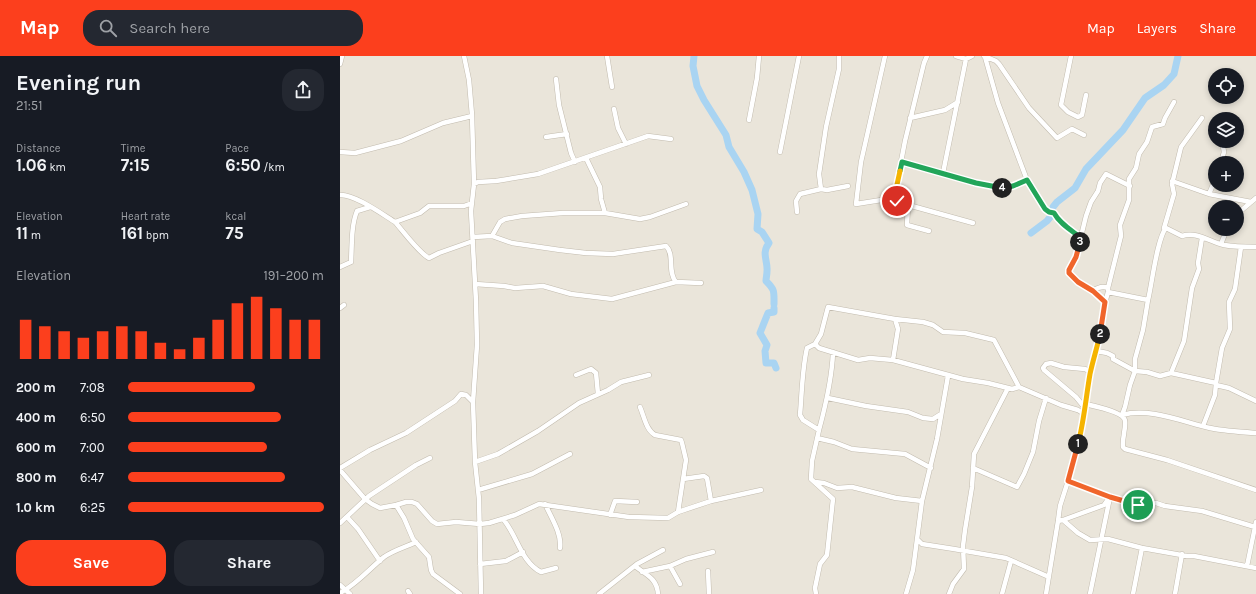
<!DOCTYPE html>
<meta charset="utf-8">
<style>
:root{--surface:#171b24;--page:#242831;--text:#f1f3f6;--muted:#9ea1a6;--accent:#fc3f1d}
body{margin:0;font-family:Karla,sans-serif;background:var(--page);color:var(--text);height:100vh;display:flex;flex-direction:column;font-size:15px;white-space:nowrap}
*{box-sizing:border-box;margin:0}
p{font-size:13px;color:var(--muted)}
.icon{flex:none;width:22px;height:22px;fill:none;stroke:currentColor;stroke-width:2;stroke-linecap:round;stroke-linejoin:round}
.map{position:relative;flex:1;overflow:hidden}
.details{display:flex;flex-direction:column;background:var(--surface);width:340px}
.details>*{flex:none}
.tools{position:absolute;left:868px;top:12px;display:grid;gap:8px}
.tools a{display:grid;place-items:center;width:36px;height:36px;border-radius:50%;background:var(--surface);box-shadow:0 2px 6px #0003;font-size:20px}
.pin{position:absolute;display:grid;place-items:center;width:34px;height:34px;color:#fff;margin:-17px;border:2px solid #fff;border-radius:50%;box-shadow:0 1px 4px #0007}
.km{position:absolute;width:20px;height:20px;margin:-10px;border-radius:50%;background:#222;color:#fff;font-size:11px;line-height:20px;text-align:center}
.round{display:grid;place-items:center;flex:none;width:42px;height:42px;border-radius:16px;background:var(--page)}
.summary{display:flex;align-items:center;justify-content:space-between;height:68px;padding:0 16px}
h1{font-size:22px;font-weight:700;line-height:30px}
.metrics{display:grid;grid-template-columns:repeat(3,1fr);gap:6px;height:68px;padding:4px 16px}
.metrics div{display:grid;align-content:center}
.metrics b{font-size:17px;font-weight:700}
.metrics small{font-size:11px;font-weight:400}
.metrics p{font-size:11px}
.chart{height:112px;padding:8px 16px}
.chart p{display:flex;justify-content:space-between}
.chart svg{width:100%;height:72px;margin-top:4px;stroke:var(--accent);stroke-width:6}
.button{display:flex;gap:8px;margin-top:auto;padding:8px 16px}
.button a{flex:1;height:46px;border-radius:16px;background:var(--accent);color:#fff;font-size:16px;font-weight:700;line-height:46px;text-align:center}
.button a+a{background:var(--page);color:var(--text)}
ul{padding:0 16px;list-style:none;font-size:13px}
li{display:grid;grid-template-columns:64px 48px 1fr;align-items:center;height:30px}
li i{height:10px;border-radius:5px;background:var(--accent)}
header{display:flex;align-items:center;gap:24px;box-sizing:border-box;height:56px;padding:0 20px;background:var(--accent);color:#fff}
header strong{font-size:19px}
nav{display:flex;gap:22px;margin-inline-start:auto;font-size:14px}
.search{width:280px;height:36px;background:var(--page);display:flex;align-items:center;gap:10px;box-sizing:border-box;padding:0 14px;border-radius:16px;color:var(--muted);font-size:15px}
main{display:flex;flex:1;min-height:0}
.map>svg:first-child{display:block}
.residential{fill:#eae5da;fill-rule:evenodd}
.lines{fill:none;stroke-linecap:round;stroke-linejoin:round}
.river{stroke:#a9d4f2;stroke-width:7}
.minor-casing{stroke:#c2bbae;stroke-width:5.5}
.minor{stroke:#fff;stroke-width:4.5}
.split-1-casing{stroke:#fff;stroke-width:8}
.split-2-casing{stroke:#fff;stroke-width:8}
.split-3-casing{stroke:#fff;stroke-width:8}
.split-4-casing{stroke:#fff;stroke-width:8}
.split-5-casing{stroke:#fff;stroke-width:8}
.split-6-casing{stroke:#fff;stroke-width:8}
.split-1{stroke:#f0652b;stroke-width:5}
.split-2{stroke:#f5b400;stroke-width:5}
.split-3{stroke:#f0652b;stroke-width:5}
.split-4{stroke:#22a559;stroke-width:5}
.split-5{stroke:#22a559;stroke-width:5}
.split-6{stroke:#f5b400;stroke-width:5}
</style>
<header>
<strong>Map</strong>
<div class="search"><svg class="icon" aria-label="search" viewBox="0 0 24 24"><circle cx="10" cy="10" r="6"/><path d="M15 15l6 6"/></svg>Search here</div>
<nav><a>Map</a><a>Layers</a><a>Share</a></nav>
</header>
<main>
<section class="details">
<div class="summary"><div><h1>Evening run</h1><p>21:51</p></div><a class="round"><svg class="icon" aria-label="share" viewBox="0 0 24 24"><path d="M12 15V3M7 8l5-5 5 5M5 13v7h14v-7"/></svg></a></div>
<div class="metrics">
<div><p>Distance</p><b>1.06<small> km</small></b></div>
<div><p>Time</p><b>7:15</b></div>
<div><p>Pace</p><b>6:50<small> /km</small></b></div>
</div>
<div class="metrics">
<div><p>Elevation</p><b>11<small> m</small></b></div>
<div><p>Heart rate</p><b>161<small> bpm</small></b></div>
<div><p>kcal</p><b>75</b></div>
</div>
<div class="chart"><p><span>Elevation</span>191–200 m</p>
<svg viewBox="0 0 160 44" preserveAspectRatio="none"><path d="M5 44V20M15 44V24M25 44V27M35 44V31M45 44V27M55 44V24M65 44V27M75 44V34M85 44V38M95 44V31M105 44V20M115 44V10M125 44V6M135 44V13M145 44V20M155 44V20"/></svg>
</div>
<ul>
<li><b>200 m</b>7:08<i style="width:65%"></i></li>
<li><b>400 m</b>6:50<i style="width:78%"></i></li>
<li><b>600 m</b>7:00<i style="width:71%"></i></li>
<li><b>800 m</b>6:47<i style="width:80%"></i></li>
<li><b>1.0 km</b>6:25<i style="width:100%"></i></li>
</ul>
<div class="button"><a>Save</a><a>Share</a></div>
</section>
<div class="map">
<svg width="916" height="538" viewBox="0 0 916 538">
<rect width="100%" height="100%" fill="#f6f3ec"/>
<!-- residential -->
<path class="residential" d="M0,0H916V538H0ZM875,19H897V41H875ZM875,63H897V85H875ZM875,107H897V129H875ZM875,151H897V173H875Z"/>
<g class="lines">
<!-- river -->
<path class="river" d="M354,0L353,10L357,30L364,44L386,79L389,91L404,116L412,134L418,158L417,173L422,176L429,187C421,197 428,205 427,215C427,219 426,222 426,225C435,234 434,235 434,248
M691,177L707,165L711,160L713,151L717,146L735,132L746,113L783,74L805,42L824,29L834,18L838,0
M434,252V256L428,257L420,277L427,289L425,295L426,307H434L436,312"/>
<defs>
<path id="minor" d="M124,0L129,24L132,59L134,128L131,155L136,245L137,289L133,346L135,406L139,443L141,538
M267,0L272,31
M499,0V13L486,71L479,118L481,133L487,134L508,130
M545,0L521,106L516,148L554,142
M587,0L584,7L565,85L554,142L557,145L561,147L633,167
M616,0L626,3L632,0
M644,0L656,5L659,8L689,52L717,82L732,73L744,79
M731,0L721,49L728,56L738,61L742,59L746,39
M645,1L658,47L687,124L705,153L709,156L714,157C720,168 731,174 740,181
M0,8L2,0
M216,23L219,49L231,97L235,106
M274,53L278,72L286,88
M570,62L605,54L618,46
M409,64L417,22L419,0
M206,81L227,78
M0,96L15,97L61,85L103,67L132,60
M440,96L459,0
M246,102L260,131L261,143L265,157
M562,106L637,127L661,132L673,131L687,124
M881,107L884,96L882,85
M603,117L626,3
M832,125L869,138L911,146
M134,128L138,126L156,125L198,118L308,80L331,83
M869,138L875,124
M0,139C14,138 42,158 55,166L80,157L89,150H124L132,147
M568,149L567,169L589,175
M457,156L456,145L460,138L481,133
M897,158L916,142
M55,166C63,175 79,197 89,202L99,197L133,185
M824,172L834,138L832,128L841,91L862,62
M152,180L160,166L165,163L182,160L223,157H265L300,163L310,161L346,148
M133,181L152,180L172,187L220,194L246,197L273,198L326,190C335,198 327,216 336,226L361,227
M881,188L887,173
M0,211L11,206C12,189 11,170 17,155L30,151
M135,228L164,230L175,232L203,230L231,238L272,243L336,226
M768,232L781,180L780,169L789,144V123L796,112L799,98L807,86L812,71L823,68L825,62L834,46
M768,234V232C763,230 758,231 753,235C744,230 735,225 729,217V214L736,201L746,160L751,146L758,135L760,127L766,118L790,130
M753,235L765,246
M0,252L4,249
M555,263L583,266L593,269L603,276L625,277L654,284L679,331
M475,288L467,292C462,314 462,336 460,359L463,364L479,374L472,405L471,423L493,443L487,499L480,508L475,532L476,538
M757,295L767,297L773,300V303L795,315L807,316L820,320L831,317L876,327L875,339L863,370
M553,304L558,273L555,263L488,251L481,278L475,288L479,292L518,304L530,302L553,304L623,323L648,327L672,333L679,331L721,349L738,354L744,358
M831,317L844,285L852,232L859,213L858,207L862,182
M236,319L251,313L256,317L258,338
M876,327L882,292L890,273L889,246L895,233L901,191
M876,329L889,332L916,345
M488,342L526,350L568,356L583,362L593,363L601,358
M745,348C754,350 785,356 785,365C786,373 782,382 783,391L785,393L827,404L916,434
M300,351C304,360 306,374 315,379L341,384L342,387L346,404L338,456
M745,352L736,341L704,314L703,312L706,308L711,307L724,311L745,313L751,316
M782,359C809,351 843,366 870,372C885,375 901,376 916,377
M782,359L785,351L790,329L795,315V303L803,274L808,244
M479,374C486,348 492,323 493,296
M477,382L494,386L512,393L565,398L591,412
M135,406L158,398L198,375L239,347L268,334L281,326L309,319
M0,412L30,394L66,377L115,345L121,338L126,339L133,346
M633,412L677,431L684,418L693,396L699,365L706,342
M0,414L25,443L32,448L40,452L56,449L66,446H72L77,448L92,465L97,468L116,466L140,468L149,467L175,459L199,448L289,461L328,462L338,456L371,445L421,434
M343,423L364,420L367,422L371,445
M728,425L770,441L798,449L816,447L825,450L862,455L915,471L916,466
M475,426L484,427L497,432L512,431L556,442L582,445
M138,434L192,418L230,398
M205,448C211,461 222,478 220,492
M56,449L64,462L73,483L89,501L91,514L93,518L120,538
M270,459L275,445L297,446
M7,461L18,473L40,505
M163,463C177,479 181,506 201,516L216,512
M723,464L764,449L769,442
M718,465L723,464L738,477L750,484L768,483L802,492L847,500H854L916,512
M0,467L29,440L76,409L90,402
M578,484L582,488L614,493L666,502L709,521
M140,508L166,505L183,496
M295,510C306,519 317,522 318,538
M330,510L340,528
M907,510L915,471
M368,515L369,538
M302,516L330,510L346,503L373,496
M0,529L10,538
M68,535L70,538
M0,537C17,528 29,513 44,501C54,494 66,491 76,486
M259,538L297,508L323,494
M566,538L573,514L582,445L597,383L608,320
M609,538L613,528L624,513L623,490L625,474L632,431L634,398L668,332
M662,538L671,505
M706,538L718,465L720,450L728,425L742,372L751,316L757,295L764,251L768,236L808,244C812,228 817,182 826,172L842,180C857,175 870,186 884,189C895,191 906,191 916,191
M750,538L770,441
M793,538L802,492
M835,538L842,498"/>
</defs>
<!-- minor casing -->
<use href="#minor" class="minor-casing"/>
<!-- minor -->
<use href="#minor" class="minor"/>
</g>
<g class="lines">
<defs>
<path id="split-1" d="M738,388L728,425L770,441L798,449"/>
<path id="split-2" d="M738,388C744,365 746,341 750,318C753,304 757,292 760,278"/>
<path id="split-3" d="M740,186L736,201L729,214V217L738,226L753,235L765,246L760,278"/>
<path id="split-4" d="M662,132L673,130L687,124L705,153L709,156L714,157C720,168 731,174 740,181V186"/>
<path id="split-5" d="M560,115L562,106L636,127L662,132"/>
<path id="split-6" d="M557,145L554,142L560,115"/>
</defs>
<!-- split-1 casing -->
<use href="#split-1" class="split-1-casing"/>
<!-- split-2 casing -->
<use href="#split-2" class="split-2-casing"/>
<!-- split-3 casing -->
<use href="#split-3" class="split-3-casing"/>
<!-- split-4 casing -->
<use href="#split-4" class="split-4-casing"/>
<!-- split-5 casing -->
<use href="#split-5" class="split-5-casing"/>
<!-- split-6 casing -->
<use href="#split-6" class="split-6-casing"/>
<!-- split-1 -->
<use href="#split-1" class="split-1"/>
<!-- split-2 -->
<use href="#split-2" class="split-2"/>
<!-- split-3 -->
<use href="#split-3" class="split-3"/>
<!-- split-4 -->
<use href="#split-4" class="split-4"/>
<!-- split-5 -->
<use href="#split-5" class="split-5"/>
<!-- split-6 -->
<use href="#split-6" class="split-6"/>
</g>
</svg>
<div class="tools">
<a><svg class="icon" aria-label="locate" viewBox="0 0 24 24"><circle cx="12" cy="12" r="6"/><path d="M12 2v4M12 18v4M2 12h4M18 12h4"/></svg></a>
<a><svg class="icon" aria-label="layers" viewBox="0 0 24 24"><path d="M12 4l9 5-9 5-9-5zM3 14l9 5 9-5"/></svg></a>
<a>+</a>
<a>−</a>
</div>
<div class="pin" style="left:798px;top:449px;background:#1e9e55"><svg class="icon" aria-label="arrive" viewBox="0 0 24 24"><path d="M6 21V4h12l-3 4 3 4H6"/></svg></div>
<div class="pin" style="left:557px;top:145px;background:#d93025"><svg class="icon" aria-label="check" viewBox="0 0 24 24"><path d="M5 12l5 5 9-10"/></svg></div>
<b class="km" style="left:738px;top:388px">1</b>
<b class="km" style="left:760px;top:278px">2</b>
<b class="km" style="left:740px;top:186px">3</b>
<b class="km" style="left:662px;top:132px">4</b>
</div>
</main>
